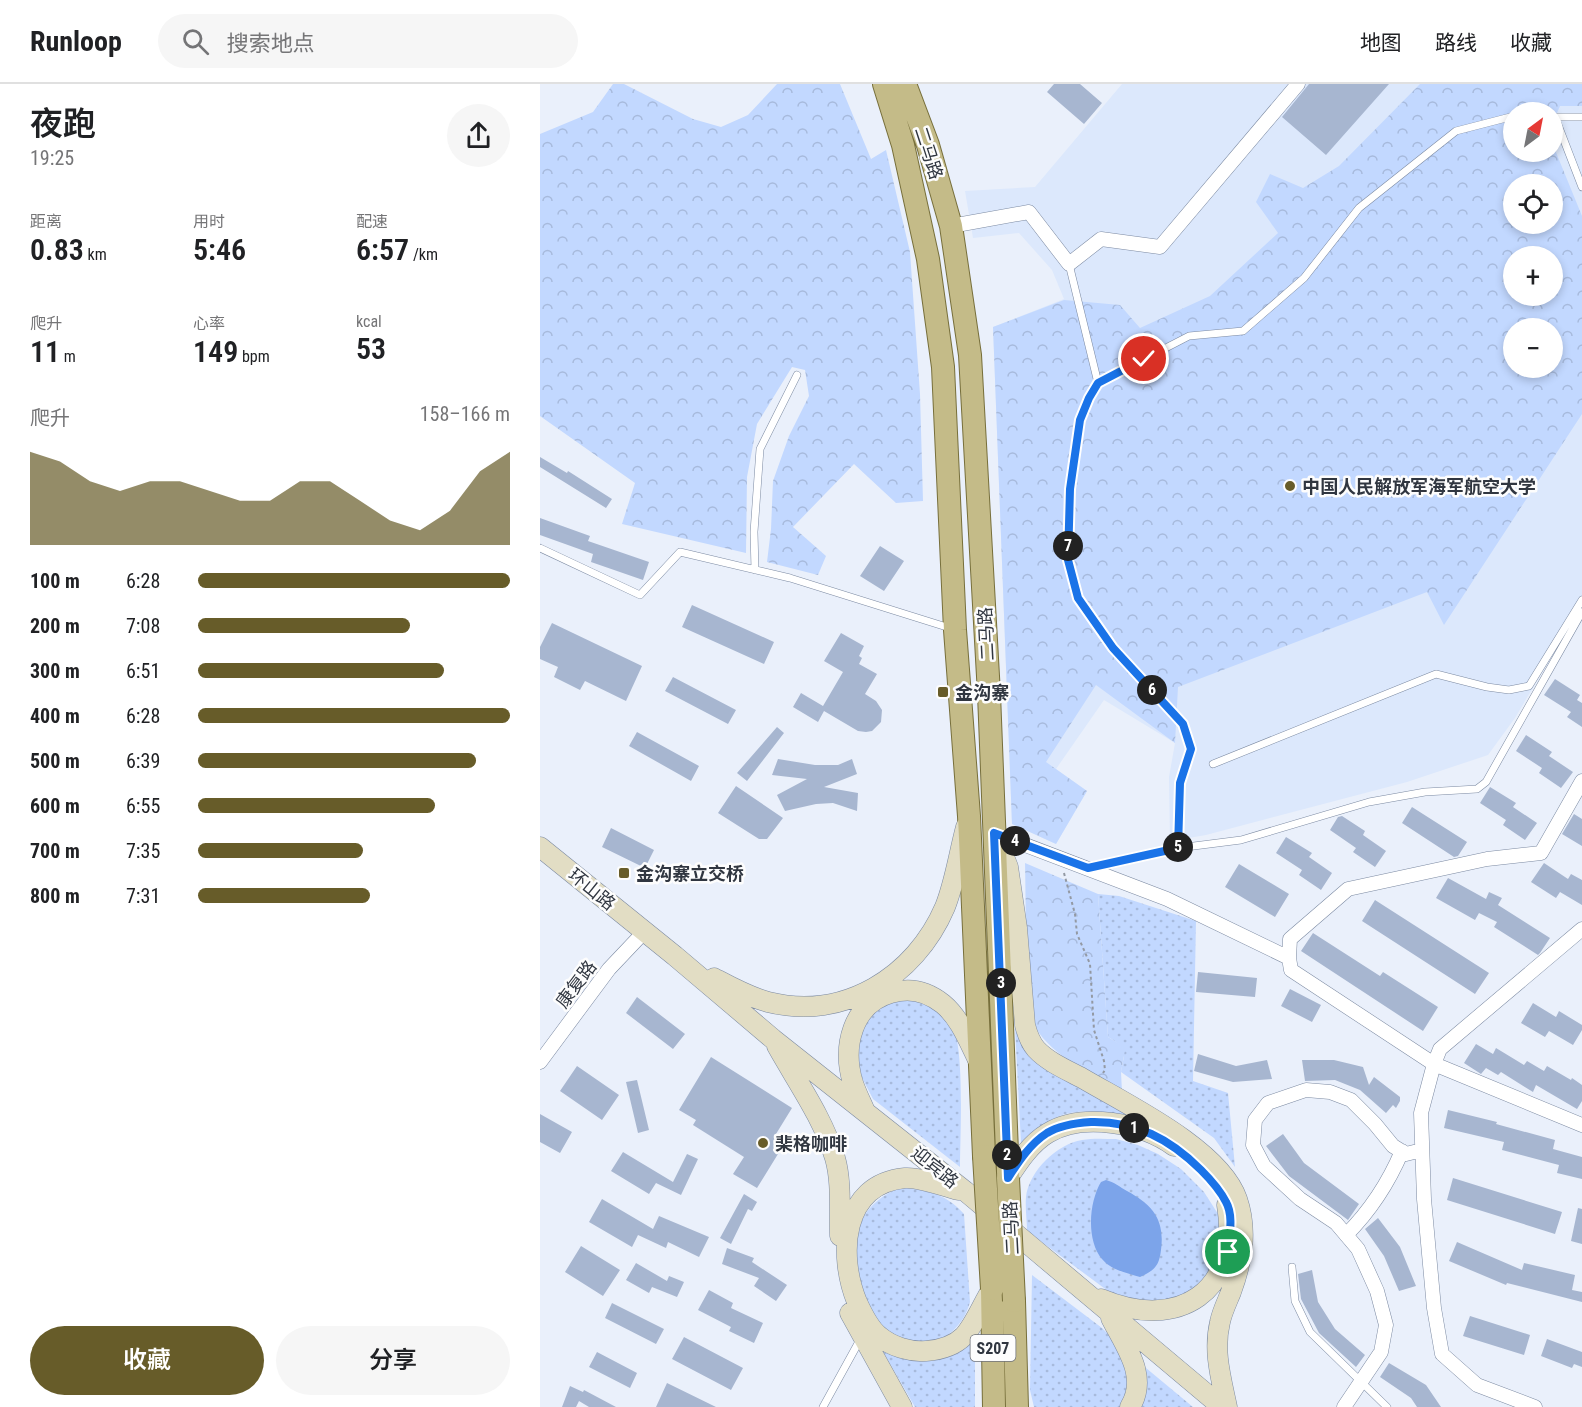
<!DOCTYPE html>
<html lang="zh">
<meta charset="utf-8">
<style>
:root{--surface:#fff;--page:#f6f6f6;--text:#202124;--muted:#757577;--line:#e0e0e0;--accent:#675c29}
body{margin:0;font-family:"Roboto Condensed","Noto Sans SC",sans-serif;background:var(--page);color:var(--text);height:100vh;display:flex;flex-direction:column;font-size:22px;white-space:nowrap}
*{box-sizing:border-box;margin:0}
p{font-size:20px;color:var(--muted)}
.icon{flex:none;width:33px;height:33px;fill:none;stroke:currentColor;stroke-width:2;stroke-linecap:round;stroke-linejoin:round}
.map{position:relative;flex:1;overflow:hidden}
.details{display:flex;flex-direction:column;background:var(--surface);width:540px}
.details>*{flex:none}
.needle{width:39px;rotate:32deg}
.tools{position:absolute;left:963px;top:18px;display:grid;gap:12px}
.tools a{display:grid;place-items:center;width:60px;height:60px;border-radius:50%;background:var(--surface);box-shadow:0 3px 9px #0003;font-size:30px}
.pin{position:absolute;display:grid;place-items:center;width:51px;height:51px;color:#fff;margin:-26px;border:3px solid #fff;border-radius:50%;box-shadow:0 2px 6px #0007}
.km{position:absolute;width:30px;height:30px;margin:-15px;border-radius:50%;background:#222;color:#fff;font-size:16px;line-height:30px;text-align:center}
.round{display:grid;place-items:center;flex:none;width:63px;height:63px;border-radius:32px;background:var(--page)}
.headline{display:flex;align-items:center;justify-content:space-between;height:102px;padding:0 30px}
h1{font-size:33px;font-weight:600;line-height:45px}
.metrics{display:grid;grid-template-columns:repeat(3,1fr);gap:9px;height:102px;padding:6px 30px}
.metrics div{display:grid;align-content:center}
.metrics b{font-size:30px;font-weight:600}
.metrics small{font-size:16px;font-weight:400}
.metrics p{font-size:16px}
.chart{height:168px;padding:12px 30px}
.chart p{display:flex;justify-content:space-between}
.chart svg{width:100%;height:108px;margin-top:6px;fill:var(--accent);opacity:.7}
.button{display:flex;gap:12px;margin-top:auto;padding:12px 30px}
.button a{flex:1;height:69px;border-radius:36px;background:var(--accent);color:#fff;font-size:24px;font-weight:600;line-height:69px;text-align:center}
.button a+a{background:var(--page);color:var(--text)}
ul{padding:0 30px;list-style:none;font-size:20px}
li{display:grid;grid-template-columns:96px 72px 1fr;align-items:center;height:45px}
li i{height:15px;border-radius:8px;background:var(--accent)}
header{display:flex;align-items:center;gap:36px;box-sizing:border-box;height:84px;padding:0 30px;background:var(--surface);border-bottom:2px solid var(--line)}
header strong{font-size:28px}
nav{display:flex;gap:33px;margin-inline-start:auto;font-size:21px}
.search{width:420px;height:54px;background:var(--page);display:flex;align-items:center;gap:15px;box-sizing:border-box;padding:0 21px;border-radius:33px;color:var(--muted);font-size:22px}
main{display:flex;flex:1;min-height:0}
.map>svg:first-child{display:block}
.built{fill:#dce8fc;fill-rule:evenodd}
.grass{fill:url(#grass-dots)}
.forest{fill:url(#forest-crowns);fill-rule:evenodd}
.water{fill:#7ca4ea}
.building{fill:#a7b6d0}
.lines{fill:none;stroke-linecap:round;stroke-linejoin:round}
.lane-casing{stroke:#7c8aa2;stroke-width:8}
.street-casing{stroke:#7c8aa2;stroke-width:15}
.secondary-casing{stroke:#7c8aa2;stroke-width:21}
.primary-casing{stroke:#776f3b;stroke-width:24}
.path{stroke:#9399a3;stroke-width:2;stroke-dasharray:3 3;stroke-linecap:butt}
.lane{stroke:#fff;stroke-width:7}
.street{stroke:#fff;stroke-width:14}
.secondary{stroke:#e2ddc4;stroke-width:20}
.primary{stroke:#c4bb88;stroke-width:22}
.primary-bridge-casing{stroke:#776f3b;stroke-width:24;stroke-linecap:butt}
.primary-bridge{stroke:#c4bb88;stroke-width:22}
.route-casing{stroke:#fff;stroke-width:12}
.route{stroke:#1a73e8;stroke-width:8}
.poi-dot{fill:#675c29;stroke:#fdfdfd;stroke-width:2}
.labels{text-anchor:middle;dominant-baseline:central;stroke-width:5;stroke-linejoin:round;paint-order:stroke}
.shield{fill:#fdfdfd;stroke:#6e7279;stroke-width:1.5}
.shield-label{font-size:16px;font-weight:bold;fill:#303640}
.street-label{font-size:18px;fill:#303640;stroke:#fdfdfd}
.poi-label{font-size:18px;font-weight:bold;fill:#303640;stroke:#fdfdfd;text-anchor:start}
</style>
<header>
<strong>Runloop</strong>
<div class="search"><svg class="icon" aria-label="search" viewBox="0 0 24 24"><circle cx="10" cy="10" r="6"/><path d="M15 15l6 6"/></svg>搜索地点</div>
<nav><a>地图</a><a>路线</a><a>收藏</a></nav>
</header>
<main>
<section class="details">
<div class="headline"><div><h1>夜跑</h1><p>19:25</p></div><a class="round"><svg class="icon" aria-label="share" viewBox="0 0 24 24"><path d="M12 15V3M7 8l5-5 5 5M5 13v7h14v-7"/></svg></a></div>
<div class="metrics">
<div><p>距离</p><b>0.83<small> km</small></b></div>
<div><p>用时</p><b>5:46</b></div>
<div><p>配速</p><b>6:57<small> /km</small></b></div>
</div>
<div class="metrics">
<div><p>爬升</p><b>11<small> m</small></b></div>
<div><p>心率</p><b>149<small> bpm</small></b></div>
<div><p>kcal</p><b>53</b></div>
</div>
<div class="chart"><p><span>爬升</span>158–166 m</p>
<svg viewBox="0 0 160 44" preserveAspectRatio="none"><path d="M0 44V6L10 10L20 18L30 22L40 18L50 18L60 22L70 26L80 26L90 18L100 18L110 26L120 34L130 38L140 30L150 14L160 6V44z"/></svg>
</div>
<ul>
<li><b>100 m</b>6:28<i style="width:100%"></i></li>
<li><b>200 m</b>7:08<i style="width:68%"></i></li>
<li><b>300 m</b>6:51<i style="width:79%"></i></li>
<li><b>400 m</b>6:28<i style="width:100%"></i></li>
<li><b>500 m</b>6:39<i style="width:89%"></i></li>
<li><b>600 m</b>6:55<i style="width:76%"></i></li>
<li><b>700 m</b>7:35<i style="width:53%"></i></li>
<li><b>800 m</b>7:31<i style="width:55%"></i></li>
</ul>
<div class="button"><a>收藏</a><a>分享</a></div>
</section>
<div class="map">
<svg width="1042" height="1323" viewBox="0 0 1042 1323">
<defs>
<pattern id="grass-dots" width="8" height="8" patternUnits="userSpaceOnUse" patternTransform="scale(1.5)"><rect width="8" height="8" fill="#c2d8ff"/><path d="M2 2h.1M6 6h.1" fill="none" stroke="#a7badc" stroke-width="1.8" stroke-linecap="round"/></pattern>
<pattern id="forest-crowns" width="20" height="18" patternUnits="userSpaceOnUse" patternTransform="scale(1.5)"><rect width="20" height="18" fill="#c2d8ff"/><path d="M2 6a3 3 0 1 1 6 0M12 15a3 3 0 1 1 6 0" fill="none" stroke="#a7badc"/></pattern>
</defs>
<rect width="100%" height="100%" fill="#eaf0fb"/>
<!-- built -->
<path class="built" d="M582,0H1042V521L975,634L948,671L867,698L666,751L630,757L629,693L635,659L564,616L516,685L547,707L516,760L472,740L453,243L524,215L512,186L479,149L433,154L425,107L495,103ZM974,28H1012V68H974ZM974,100H1012V140H974ZM974,172H1012V212H974ZM974,244H1012V284H974Z"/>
<!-- grass -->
<path class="grass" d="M558,810L579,812L656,837L653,997L688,1009L695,1083L674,1054L581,988C585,966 588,965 568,953Z
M375,914C389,919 404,928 412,941C425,962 420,1054 420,1083L333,1015L318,986V953L333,927L346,919Z
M475,943L483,958L613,1041C581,1033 543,1018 511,1036C500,1042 491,1051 481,1059Z
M576,1055L598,1061L618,1070L641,1085L664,1108L680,1133L677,1181L653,1210L617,1220L590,1217L568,1207L487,1147C487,1136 485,1124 486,1113C489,1087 517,1060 542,1056C553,1054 565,1055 576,1055Z
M359,1104C385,1105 407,1110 424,1130L430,1218C421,1253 383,1273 351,1250C324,1230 307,1168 322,1136C330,1120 343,1111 359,1104Z
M492,1191L562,1244L579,1261L592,1295L581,1323H494L490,1306Z
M435,1252V1323H375L337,1257C348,1265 361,1275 375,1277C390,1279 415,1273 426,1264C430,1261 433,1256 435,1252Z
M600,1279L653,1323H598Z"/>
<!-- forest -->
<path class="forest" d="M73,0H84L153,35L181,43L208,31L237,0H300L331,75L346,66L370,168L380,310L383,417L356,419L314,380L253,443L286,472L278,491L227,478L231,445L233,397L249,352L269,312L265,286L252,283L217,340L207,393L206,469L82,440L95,399L0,332V50L53,28Z
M880,0H1042V22H1020L1013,38L1012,28H974V68H1012L1013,61L1042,132V330L904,541L887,508L638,603L635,659L556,601L506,678L547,707L516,760L472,740L453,243L524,216L580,221L600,244L670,212L738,149L716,118L730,90L763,104L799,82ZM974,100H1012V140H974ZM974,172H1012V212H974ZM974,244H1012V284H974Z
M485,779L558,810L568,953L583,962L585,966L581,988L582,1008C554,991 519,976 499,949C485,929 486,810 485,779Z"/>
<!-- water -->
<path class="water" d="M566,1096C574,1098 580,1103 587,1107C613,1121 625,1136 621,1166C619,1182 615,1186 600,1193C587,1189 571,1186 562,1175C546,1156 549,1118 561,1098Z"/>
<!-- building -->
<path class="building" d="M514,0H540L562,19L544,40L507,8Z
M769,0H849L786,71L742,33Z
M0,373L27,389L28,387L72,415L66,424L0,383Z
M0,434L50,452L48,457L109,478L103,496L51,478L53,470L0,451Z
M340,462L364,477L344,507L320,492Z
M152,521L234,558L224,580L142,543Z
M12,539L102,582L86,617L45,597L40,606L14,593L18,583L0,575V563Z
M301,549L324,562L319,572L322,574L319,580L337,590L325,610L336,617L342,626L341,638L332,647L326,648L318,647L284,627L278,638L253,623L261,609L283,622L303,588L284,577Z
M133,593L196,626L188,640L125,607Z
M1015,595L1040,611L1037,616L1042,619V643L1027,633L1031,628L1004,611Z
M237,643L244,649L207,697L197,689Z
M97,648L159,682L151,697L89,662Z
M986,651L1012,668L1009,672L1033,688L1021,704L999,689L1002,684L976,667Z
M238,675L275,681H298L312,675L317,690L284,703L318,709L317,727L293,719L276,720L245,727L237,711L267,695L232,691Z
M196,702L243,734L227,755H219L178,729Z
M950,703L976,719L973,723L997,739L985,756L963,741L966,736L940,719Z
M872,723L927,758L918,772L914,773L862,739Z
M1034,730L1042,735V762L1022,750Z
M802,732L825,747L823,751L846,767L835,783L813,768L816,764L790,746L798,733Z
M71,744L114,766L105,784L62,763Z
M746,753L772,769L769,773L792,789L781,806L759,791L762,786L736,769Z
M1004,779L1028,795L1031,790L1042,796V821L1020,808L1016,814L991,798Z
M699,780L749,810L735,833L685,803Z
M908,794L946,815L949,808L962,814L958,821L1010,854L1000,869L998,871L954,843L957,838L939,829L935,836L896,814Z
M835,816L949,889L935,910L822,837Z
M773,849L840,892L843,888L898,923L883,947L761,867Z
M658,888L717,894L715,913L656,908Z
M750,905L781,921L772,938L741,922Z
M97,913L145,950L133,965L86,929Z
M993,919L1016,933L1019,927L1042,941V946L1033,961L1009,947L1005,953L981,939Z
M936,960L953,970L956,964L984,981L987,977L1004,987L1007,982L1031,996L1032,994L1042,1001V1017L1037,1025L996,1001L993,1008L961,988L958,991L946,984L941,990L924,979Z
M658,970L696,982L727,976L732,995L693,998L654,987Z
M171,973L252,1024L236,1050L246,1057L217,1104L193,1090L204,1073L153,1041L156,1036L139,1026Z
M762,976H794L823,983L829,1001L834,993L860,1013V1017L856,1024L853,1021L846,1029L820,1006L795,996L765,997Z
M37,982L79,1011L62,1036L20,1007Z
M97,996L109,1046L98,1049L86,998Z
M908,1026L957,1038L956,1040L1015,1056L1013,1065L1042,1073V1095L1017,1089L1019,1081L962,1066L964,1058L904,1044Z
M0,1030L32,1048L20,1069L0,1058Z
M743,1050L764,1079L819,1120L808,1136L749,1092L726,1062Z
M83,1068L133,1098L147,1070L158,1075L141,1111L116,1099L109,1110L71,1087Z
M913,1094L1022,1128L1015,1150L907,1116Z
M204,1110L217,1118L212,1127L208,1125L191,1160L180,1154Z
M62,1115L113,1145L119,1132L169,1153L159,1173L128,1158L126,1164L98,1151L92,1163L49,1138Z
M1038,1124L1042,1125V1160L1031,1157Z
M838,1134L860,1163L876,1202L859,1207L844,1172L825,1145Z
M917,1158L982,1186L984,1179L1035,1191L1032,1206L1042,1208V1218L967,1199L966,1201L909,1177Z
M41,1162L80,1186L63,1212L25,1188Z
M187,1164L214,1174L212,1178L247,1201L236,1217L214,1202L219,1194L182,1180Z
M96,1179L127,1197L129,1192L144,1198L137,1213L112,1203L109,1209L86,1196Z
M772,1186L778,1218L795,1245L825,1271L816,1283L779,1249L761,1215L758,1190Z
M169,1206L193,1219L191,1224L223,1239L214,1259L189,1247L191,1243L158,1226Z
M72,1219L124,1245L116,1260L65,1234Z
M930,1232L990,1251L984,1271L923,1252Z
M144,1253L203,1284L191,1306L132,1275Z
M1007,1255L1042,1268V1283L1034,1280L1032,1284L1001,1272Z
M57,1268L97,1289L90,1304L49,1283Z
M849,1279L886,1301L901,1323H877L871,1314L840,1293Z
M127,1299L176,1323H116Z
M30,1302L43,1308L44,1306L76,1323H49L39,1317L36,1323H22Z"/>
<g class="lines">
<defs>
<path id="lane" d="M1012,33H1015L1042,103
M1015,33H1042
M529,180L558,299
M0,464L100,511L140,468L250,494L413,545
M215,486L214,448L220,365L257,291
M673,680L896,590L947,603L969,606L989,602L1042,516
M638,764L640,699L652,665L643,640L573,564L538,514L528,476L530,405L540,336L549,314L558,299L649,252L703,247L764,194L819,124L916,47L974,32
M550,784L638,764L701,756L829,718L885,708L937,705L946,698L1042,528
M752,1183L755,1217L770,1248L847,1323
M283,1323L321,1254"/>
<path id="street" d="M411,142L489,128L529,180L561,155L620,163L758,0
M1042,697L1001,769L947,775L808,805L750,855L749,874L751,886L894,980L1042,1041
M454,749L627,815L749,874
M0,978L69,885L105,847
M806,1151C831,1126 848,1100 862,1067
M804,1323L841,1268L846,1241L837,1207L818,1165L796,1139L760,1115L724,1082L713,1061L715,1036L728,1019L766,1006L790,1008L811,1016L835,1040L853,1062L866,1070L882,1066
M995,1323L937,1301L902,1270L894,1224L884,1115L881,1029L894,980L900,965L1042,845"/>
<path id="secondary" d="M457,755L468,783L477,844L485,941C487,949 490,958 496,965C508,978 527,986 542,994C586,1020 680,1065 697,1115C708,1147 702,1178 691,1208C687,1218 682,1228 680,1238C673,1267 681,1294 687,1323
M0,763L135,872L233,955L425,1107L682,1323
M174,894C191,903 209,913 228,918C304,937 375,893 405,823C415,798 419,769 426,743
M237,962C257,998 283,1034 295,1074C302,1098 299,1127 300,1152
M324,1025C320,1016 316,1008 313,999C302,963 312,920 351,909C370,903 388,908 403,920C420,934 429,958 439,978
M468,1094C479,1077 491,1059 508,1049C542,1028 603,1039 634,1062
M418,1106C404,1102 379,1093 365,1094C301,1100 298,1172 317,1218C322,1229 329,1244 339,1252C352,1263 370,1268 386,1267C400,1266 414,1262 424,1252C435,1240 443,1219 452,1205
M561,1215C639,1248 701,1207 687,1121
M310,1229L362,1323
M571,1234C585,1262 609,1292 590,1323"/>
<path id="primary" d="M344,0L363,61L388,175L403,283L415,546L429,732L444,1072
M365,0L388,61L411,142L430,271L449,610L468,1094
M452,1205L454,1323
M474,1217L477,1323"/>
</defs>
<!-- lane casing -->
<use href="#lane" class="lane-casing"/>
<!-- street casing -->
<use href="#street" class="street-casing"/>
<!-- secondary casing -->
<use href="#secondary" class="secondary-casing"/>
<!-- primary casing -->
<use href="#primary" class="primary-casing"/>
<!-- path -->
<path class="path" d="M524,789L535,830L537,850L550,880L554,946L564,977L565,986L563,989"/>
<!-- lane -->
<use href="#lane" class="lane"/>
<!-- street -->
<use href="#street" class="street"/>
<!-- secondary -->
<use href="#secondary" class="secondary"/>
<!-- primary -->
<use href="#primary" class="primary"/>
<defs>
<path id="primary-bridge" d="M444,1072L452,1205
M468,1094L474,1217"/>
</defs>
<!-- primary-bridge casing -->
<use href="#primary-bridge" class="primary-bridge-casing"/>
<!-- primary-bridge -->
<use href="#primary-bridge" class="primary-bridge"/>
</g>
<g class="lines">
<defs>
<path id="route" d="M604,275L558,299L549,314L540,336L530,405L528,476L538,514L573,564L643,640L651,665L640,699L638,764L548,784L454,749L468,1094C479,1077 490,1060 507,1049C520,1041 536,1039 551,1038C596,1037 630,1055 661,1086C670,1095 680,1106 686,1118C694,1132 689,1153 688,1168"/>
</defs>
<!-- route casing -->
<use href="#route" class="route-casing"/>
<!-- route -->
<use href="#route" class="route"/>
</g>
<!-- markers -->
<g class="poi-dot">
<circle cx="750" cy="402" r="6"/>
<rect x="397" y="602" width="12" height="12" rx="3"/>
<rect x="78" y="783" width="12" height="12" rx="3"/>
<circle cx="223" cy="1059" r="6"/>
</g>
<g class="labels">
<!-- shield labels -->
<rect class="shield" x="430.5" y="1251" width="45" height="26" rx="4.5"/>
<g class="shield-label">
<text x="453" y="1264">S207</text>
</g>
<!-- street labels -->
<g class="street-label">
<text transform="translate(389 69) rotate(72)">二马路</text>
<text transform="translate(446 550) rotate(-93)">二马路</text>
<text transform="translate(52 805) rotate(39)">环山路</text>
<text transform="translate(36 900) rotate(-53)">康复路</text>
<text transform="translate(395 1083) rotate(39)">迎宾路</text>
<text transform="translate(471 1144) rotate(-93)">二马路</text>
</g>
<!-- poi labels -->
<g class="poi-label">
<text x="762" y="402">中国人民解放军海军航空大学</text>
<text x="415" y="608">金沟寨</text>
<text x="96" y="789">金沟寨立交桥</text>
<text x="235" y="1059">棐格咖啡</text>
</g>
</g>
</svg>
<div class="tools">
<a><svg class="needle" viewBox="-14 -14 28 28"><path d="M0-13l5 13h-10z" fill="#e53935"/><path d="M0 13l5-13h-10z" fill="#757577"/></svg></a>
<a><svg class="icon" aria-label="locate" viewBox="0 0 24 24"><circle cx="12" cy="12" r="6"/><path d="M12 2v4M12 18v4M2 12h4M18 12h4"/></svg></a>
<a>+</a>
<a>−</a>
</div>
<div class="pin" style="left:688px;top:1168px;background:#1e9e55"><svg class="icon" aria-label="arrive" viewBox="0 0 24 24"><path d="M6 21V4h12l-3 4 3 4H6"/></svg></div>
<div class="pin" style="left:604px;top:275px;background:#d93025"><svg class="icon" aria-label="check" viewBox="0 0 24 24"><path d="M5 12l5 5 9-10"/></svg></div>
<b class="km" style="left:594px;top:1044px">1</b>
<b class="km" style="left:467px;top:1071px">2</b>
<b class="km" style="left:461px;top:899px">3</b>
<b class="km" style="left:475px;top:757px">4</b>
<b class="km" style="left:638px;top:763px">5</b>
<b class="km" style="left:612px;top:606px">6</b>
<b class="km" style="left:528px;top:462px">7</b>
</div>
</main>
